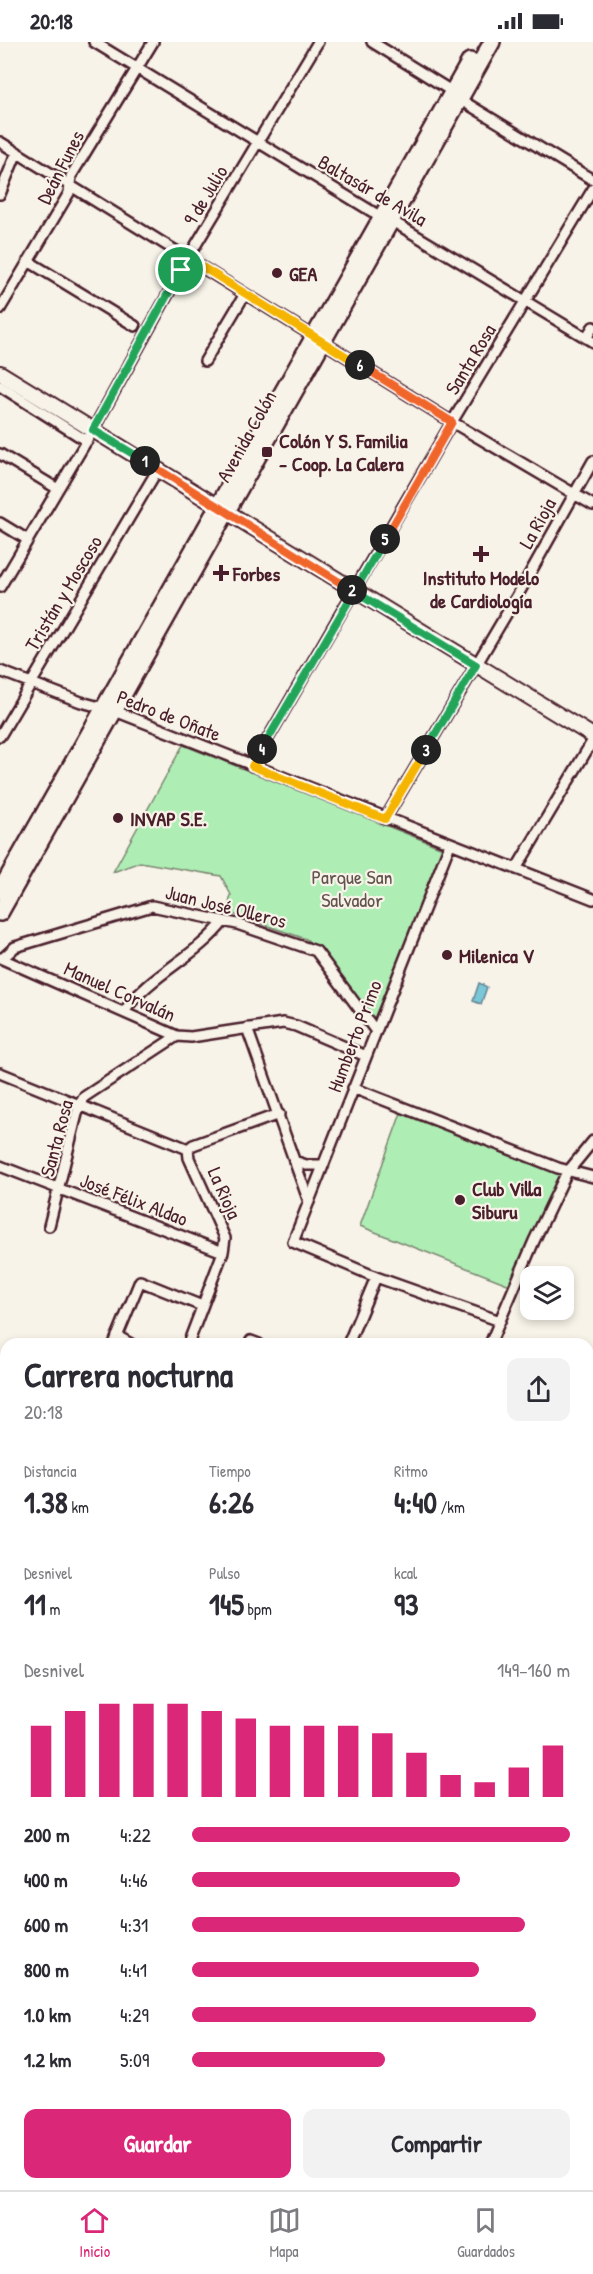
<!DOCTYPE html>
<html lang="es">
<meta charset="utf-8">
<style>
:root{--surface:#fff;--page:#f2f2f3;--text:#2b2b33;--muted:#7c7c81;--line:#e1e1e2;--accent:#db2777}
body{margin:0;font-family:"Patrick Hand",sans-serif;background:var(--page);color:var(--text);height:100vh;display:flex;flex-direction:column;font-size:22px;white-space:nowrap}
*{box-sizing:border-box;margin:0}
p{font-size:20px;color:var(--muted)}
.icon{flex:none;width:33px;height:33px;fill:none;stroke:currentColor;stroke-width:2;stroke-linecap:round;stroke-linejoin:round}
.map{position:relative;flex:1;overflow:hidden}
.details{position:absolute;left:0px;top:1296px;width:594px;height:852px;display:flex;flex-direction:column;background:var(--surface);border-radius:18px 18px 0 0;box-shadow:0 3px 9px #0003}
.details>*{flex:none}
.buttons{position:absolute;left:520px;top:1224px;display:grid;gap:12px}
.buttons a{display:grid;place-items:center;width:54px;height:54px;border-radius:12px;background:var(--surface);box-shadow:0 3px 9px #0003;font-size:30px}
.pin{position:absolute;display:grid;place-items:center;width:51px;height:51px;color:#fff;margin:-26px;border:3px solid #fff;border-radius:50%;box-shadow:0 2px 6px #0007}
.km{position:absolute;width:30px;height:30px;margin:-15px;border-radius:50%;background:#222;color:#fff;font-size:16px;line-height:30px;text-align:center}
.round{display:grid;place-items:center;flex:none;width:63px;height:63px;border-radius:12px;background:var(--page)}
.head{display:flex;align-items:center;justify-content:space-between;height:102px;padding:0 24px}
h1{font-size:33px;font-weight:700;line-height:45px}
.metrics{display:grid;grid-template-columns:repeat(3,1fr);gap:9px;height:102px;padding:6px 24px}
.metrics div{display:grid;align-content:center}
.metrics b{font-size:30px;font-weight:700}
.metrics small{font-size:16px;font-weight:400}
.metrics p{font-size:16px}
.chart{height:168px;padding:12px 24px}
.chart p{display:flex;justify-content:space-between}
.chart svg{width:100%;height:108px;margin-top:6px;stroke:var(--accent);stroke-width:6}
.action{display:flex;gap:12px;margin-top:auto;padding:12px 24px}
.action a{flex:1;height:69px;border-radius:12px;background:var(--accent);color:#fff;font-size:24px;font-weight:700;line-height:69px;text-align:center}
.action a+a{background:var(--page);color:var(--text)}
ul{padding:0 24px;list-style:none;font-size:20px}
li{display:grid;grid-template-columns:96px 72px 1fr;align-items:center;height:45px}
li i{height:15px;border-radius:8px;background:var(--accent)}
.status{display:flex;justify-content:space-between;align-items:center;height:42px;padding:0 30px;background:var(--surface);direction:ltr}
.status svg{height:16px;fill:currentColor}
.menu{display:flex;justify-content:space-around;align-items:center;height:84px;border-top:2px solid var(--line);background:var(--surface);font-size:16px;color:var(--muted)}
.menu a{display:grid;justify-items:center;gap:3px}
.menu .current{color:var(--accent)}
.map>svg:first-child{display:block}
.green{fill:#aeeeb5;stroke:#7c8670;stroke-width:1.5}
.water{fill:#79c7d7;stroke:#668492;stroke-width:1.5}
.lines{fill:none;stroke-linecap:round;stroke-linejoin:round}
.minor-casing{stroke:#4a1f2b;stroke-width:14}
.secondary-casing{stroke:#4a1f2b;stroke-width:18}
.primary-casing{stroke:#4a1f2b;stroke-width:20}
.minor{stroke:#f7f3e8;stroke-width:9}
.secondary{stroke:#f7f3e8;stroke-width:14}
.primary{stroke:#f7f3e8;stroke-width:15}
.split-1-casing{stroke:#fff;stroke-width:12}
.split-2-casing{stroke:#fff;stroke-width:12}
.split-3-casing{stroke:#fff;stroke-width:12}
.split-4-casing{stroke:#fff;stroke-width:12}
.split-5-casing{stroke:#fff;stroke-width:12}
.split-6-casing{stroke:#fff;stroke-width:12}
.split-7-casing{stroke:#fff;stroke-width:12}
.split-1{stroke:#22a559;stroke-width:8}
.split-2{stroke:#f0652b;stroke-width:8}
.split-3{stroke:#22a559;stroke-width:8}
.split-4{stroke:#f5b400;stroke-width:8}
.split-5{stroke:#22a559;stroke-width:8}
.split-6{stroke:#f0652b;stroke-width:8}
.split-7{stroke:#f5b400;stroke-width:8}
.poi-dot{fill:#4a1f2b;stroke:#f7f3e8;stroke-width:2}
.labels{text-anchor:middle;dominant-baseline:central;stroke-width:4.5;stroke-linejoin:round;paint-order:stroke}
.street-label{font-size:20px;fill:#4a1f2b;stroke:#f7f3e8}
.poi-label{font-size:20px;font-weight:bold;fill:#4a1f2b;stroke:#f7f3e8;text-anchor:start}
.park-label{font-size:20px;fill:#63534e;stroke:#f7f3e8}
</style>
<div class="status"><b>20:18</b><svg viewBox="0 0 49 12"><path d="M0 12V9h3v3zM5 12V6h3v6zM10 12V3h3v9zM15 12V0h3v12zM26 1h20v11H26zM47 4h2v5h-2z"/></svg></div>
<div class="map">
<svg width="593" height="2148" viewBox="0 0 593 2148">
<rect width="100%" height="100%" fill="#f7f3e8"/>
<filter id="ink" filterUnits="userSpaceOnUse"><feTurbulence type="fractalNoise" baseFrequency=".0167" numOctaves="2"/><feDisplacementMap in="SourceGraphic" scale="12" xChannelSelector="R" yChannelSelector="G"/><feConvolveMatrix kernelMatrix="1 2 1 2 8 2 1 2 1" color-interpolation-filters="sRGB"/></filter>
<g filter="url(#ink)">
<!-- green -->
<path class="green" d="M183,703L445,807L372,981L326,914L306,897L227,870L231,853L221,834L140,820L113,830Z
M401,1071L562,1132L510,1243L360,1184Z
M593,1541V1600L588,1608V1548Z
M593,1624V1714L588,1723V1633Z
M593,1738V1791L588,1798V1742Z
M239,2142H288L285,2148H237Z
M302,2142H353L349,2148H299Z"/>
<!-- water -->
<path class="water" d="M479,941L487,945L481,962L473,959Z"/>
<g class="lines">
<defs>
<path id="minor" d="M94,0L381,175L392,179L593,300
M372,0L453,50
M461,58L593,138
M0,100L452,380L593,463
M0,152L17,110
M28,219L135,284
M0,267L69,151L71,134L153,0
M586,296L593,285
M205,319L245,252
M0,344L87,399
M0,412L58,447
M0,481L28,498
M0,545L93,388L188,216L318,0
M0,629L81,660L115,669L593,857
M0,694L158,427
M252,724L452,380L593,147
M385,777L520,549L593,419
M450,802L293,1200L376,1235L500,1279
M516,827L593,698
M0,916L177,994L191,995L283,981L296,984L366,1014
M2,917L15,905L152,864L237,882L316,909L375,988
M124,970C149,933 196,915 223,880
M247,986L309,1160
M0,1031L188,1107
M353,1046L558,1126L593,1135
M294,1119L306,1123H323
M0,1124L223,1210
M49,1184L79,1064L84,1055L177,994
M117,1294L131,1302
M114,1302L140,1239L202,1264
M188,1302L223,1210L225,1196L189,1116L188,1107L193,1103L279,1072
M249,1302L251,1299L259,1302
M348,1302L376,1235
M490,1302L534,1199L566,1132L593,1099
M0,1427L6,1430
M0,1534L6,1523
M0,1643L6,1630
M0,1653L6,1656
M0,1791L6,1781
M0,1911L6,1914
M0,1991L6,1994
M0,2047L6,2036
M588,2076L593,2080
M24,2148L27,2142
M102,2148L105,2142"/>
<path id="secondary" d="M0,331L593,694
M0,1809L6,1813
M0,1828L6,1832
M477,2142L481,2148"/>
<path id="primary" d="M0,849L470,19
M0,871L492,0
M588,1548L593,1541
M588,1798L593,1791
M237,2148L239,2142
M349,2148L353,2142"/>
</defs>
<!-- minor casing -->
<use href="#minor" class="minor-casing"/>
<!-- secondary casing -->
<use href="#secondary" class="secondary-casing"/>
<!-- primary casing -->
<use href="#primary" class="primary-casing"/>
<!-- minor -->
<use href="#minor" class="minor"/>
<!-- secondary -->
<use href="#secondary" class="secondary"/>
<!-- primary -->
<use href="#primary" class="primary"/>
</g>
</g>
<g class="lines" filter="url(#ink)">
<defs>
<path id="split-1" d="M145,419L93,388L181,228"/>
<path id="split-2" d="M145,419L352,548"/>
<path id="split-3" d="M352,548L476,623L426,708"/>
<path id="split-4" d="M262,707L252,724L385,777L426,708"/>
<path id="split-5" d="M262,707L385,497"/>
<path id="split-6" d="M360,323L452,380L385,497"/>
<path id="split-7" d="M181,228L188,216L360,323"/>
</defs>
<!-- split-1 casing -->
<use href="#split-1" class="split-1-casing"/>
<!-- split-2 casing -->
<use href="#split-2" class="split-2-casing"/>
<!-- split-3 casing -->
<use href="#split-3" class="split-3-casing"/>
<!-- split-4 casing -->
<use href="#split-4" class="split-4-casing"/>
<!-- split-5 casing -->
<use href="#split-5" class="split-5-casing"/>
<!-- split-6 casing -->
<use href="#split-6" class="split-6-casing"/>
<!-- split-7 casing -->
<use href="#split-7" class="split-7-casing"/>
<!-- split-1 -->
<use href="#split-1" class="split-1"/>
<!-- split-2 -->
<use href="#split-2" class="split-2"/>
<!-- split-3 -->
<use href="#split-3" class="split-3"/>
<!-- split-4 -->
<use href="#split-4" class="split-4"/>
<!-- split-5 -->
<use href="#split-5" class="split-5"/>
<!-- split-6 -->
<use href="#split-6" class="split-6"/>
<!-- split-7 -->
<use href="#split-7" class="split-7"/>
</g>
<!-- markers -->
<g class="poi-dot">
<circle cx="277" cy="231" r="6"/>
<rect x="261" y="404" width="12" height="12" rx="3"/>
<path d="M478 503h6v6h6v6h-6v6h-6v-6h-6v-6h6z"/>
<path d="M218 522h6v6h6v6h-6v6h-6v-6h-6v-6h6z"/>
<circle cx="118" cy="776" r="6"/>
<circle cx="447" cy="913" r="6"/>
<circle cx="460" cy="1158" r="6"/>
</g>
<g class="labels">
<!-- street labels -->
<g class="street-label">
<text transform="translate(60 125) rotate(-63)">Deán Funes</text>
<text transform="translate(373 148) rotate(30)">Baltasár de Avila</text>
<text transform="translate(205 153) rotate(-59)">9 de Julio</text>
<text transform="translate(470 317) rotate(-59)">Santa Rosa</text>
<text transform="translate(246 394) rotate(-61)">Avenida Colón</text>
<text transform="translate(537 481) rotate(-61)">La Rioja</text>
<text transform="translate(63 551) rotate(-59)">Tristán y Moscoso</text>
<text transform="translate(169 673) rotate(21)">Pedro de Oñate</text>
<text transform="translate(226 864) rotate(14)">Juan José Olleros</text>
<text transform="translate(120 949) rotate(24)">Manuel Corvalán</text>
<text transform="translate(354 994) rotate(-69)">Humberto Primo</text>
<text transform="translate(56 1096) rotate(-75)">Santa Rosa</text>
<text transform="translate(225 1151) rotate(66)">La Rioja</text>
<text transform="translate(134 1157) rotate(21)">José Félix Aldao</text>
</g>
<!-- poi labels -->
<g class="poi-label">
<text x="289" y="231">GEA</text>
<text x="279" y="398">Colón Y S. Familia<tspan x="279" dy="23">- Coop. La Calera</tspan></text>
<text x="233" y="531">Forbes</text>
<text x="481" y="535" text-anchor="middle">Instituto Modelo<tspan x="481" dy="23">de Cardiología</tspan></text>
<text x="130" y="776">INVAP S.E.</text>
<text x="459" y="913">Milenica V</text>
<text x="472" y="1146">Club Villa<tspan x="472" dy="23">Siburu</tspan></text>
</g>
<!-- park labels -->
<g class="park-label">
<text x="352" y="834">Parque San<tspan x="352" dy="23">Salvador</tspan></text>
</g>
</g>
</svg>
<div class="buttons">
<a><svg class="icon" aria-label="layers" viewBox="0 0 24 24"><path d="M12 4l9 5-9 5-9-5zM3 14l9 5 9-5"/></svg></a>
</div>
<div class="pin" style="left:181px;top:228px;background:#1e9e55"><svg class="icon" aria-label="arrive" viewBox="0 0 24 24"><path d="M6 21V4h12l-3 4 3 4H6"/></svg></div>
<b class="km" style="left:145px;top:419px">1</b>
<b class="km" style="left:352px;top:548px">2</b>
<b class="km" style="left:426px;top:708px">3</b>
<b class="km" style="left:262px;top:707px">4</b>
<b class="km" style="left:385px;top:497px">5</b>
<b class="km" style="left:360px;top:323px">6</b>
<section class="details">
<div class="head"><div><h1>Carrera nocturna</h1><p>20:18</p></div><a class="round"><svg class="icon" aria-label="share" viewBox="0 0 24 24"><path d="M12 15V3M7 8l5-5 5 5M5 13v7h14v-7"/></svg></a></div>
<div class="metrics">
<div><p>Distancia</p><b>1.38<small> km</small></b></div>
<div><p>Tiempo</p><b>6:26</b></div>
<div><p>Ritmo</p><b>4:40<small> /km</small></b></div>
</div>
<div class="metrics">
<div><p>Desnivel</p><b>11<small> m</small></b></div>
<div><p>Pulso</p><b>145<small> bpm</small></b></div>
<div><p>kcal</p><b>93</b></div>
</div>
<div class="chart"><p><span>Desnivel</span>149–160 m</p>
<svg viewBox="0 0 160 44" preserveAspectRatio="none"><path d="M5 44V15M15 44V9M25 44V6M35 44V6M45 44V6M55 44V9M65 44V12M75 44V15M85 44V15M95 44V15M105 44V18M115 44V26M125 44V35M135 44V38M145 44V32M155 44V23"/></svg>
</div>
<ul>
<li><b>200 m</b>4:22<i style="width:100%"></i></li>
<li><b>400 m</b>4:46<i style="width:71%"></i></li>
<li><b>600 m</b>4:31<i style="width:88%"></i></li>
<li><b>800 m</b>4:41<i style="width:76%"></i></li>
<li><b>1.0 km</b>4:29<i style="width:91%"></i></li>
<li><b>1.2 km</b>5:09<i style="width:51%"></i></li>
</ul>
<div class="action"><a>Guardar</a><a>Compartir</a></div>
</section>
</div>
<nav class="menu">
<a class="current"><svg class="icon" aria-label="home" viewBox="0 0 24 24"><path d="M3 11l9-7 9 7M6 9v11h12V9"/></svg>Inicio</a>
<a><svg class="icon" aria-label="map" viewBox="0 0 24 24"><path d="M3 6l6-2 6 2 6-2v14l-6 2-6-2-6 2zM9 4v14M15 6v14"/></svg>Mapa</a>
<a><svg class="icon" aria-label="saved" viewBox="0 0 24 24"><path d="M7 4h10v16l-5-4-5 4z"/></svg>Guardados</a>
</nav>
